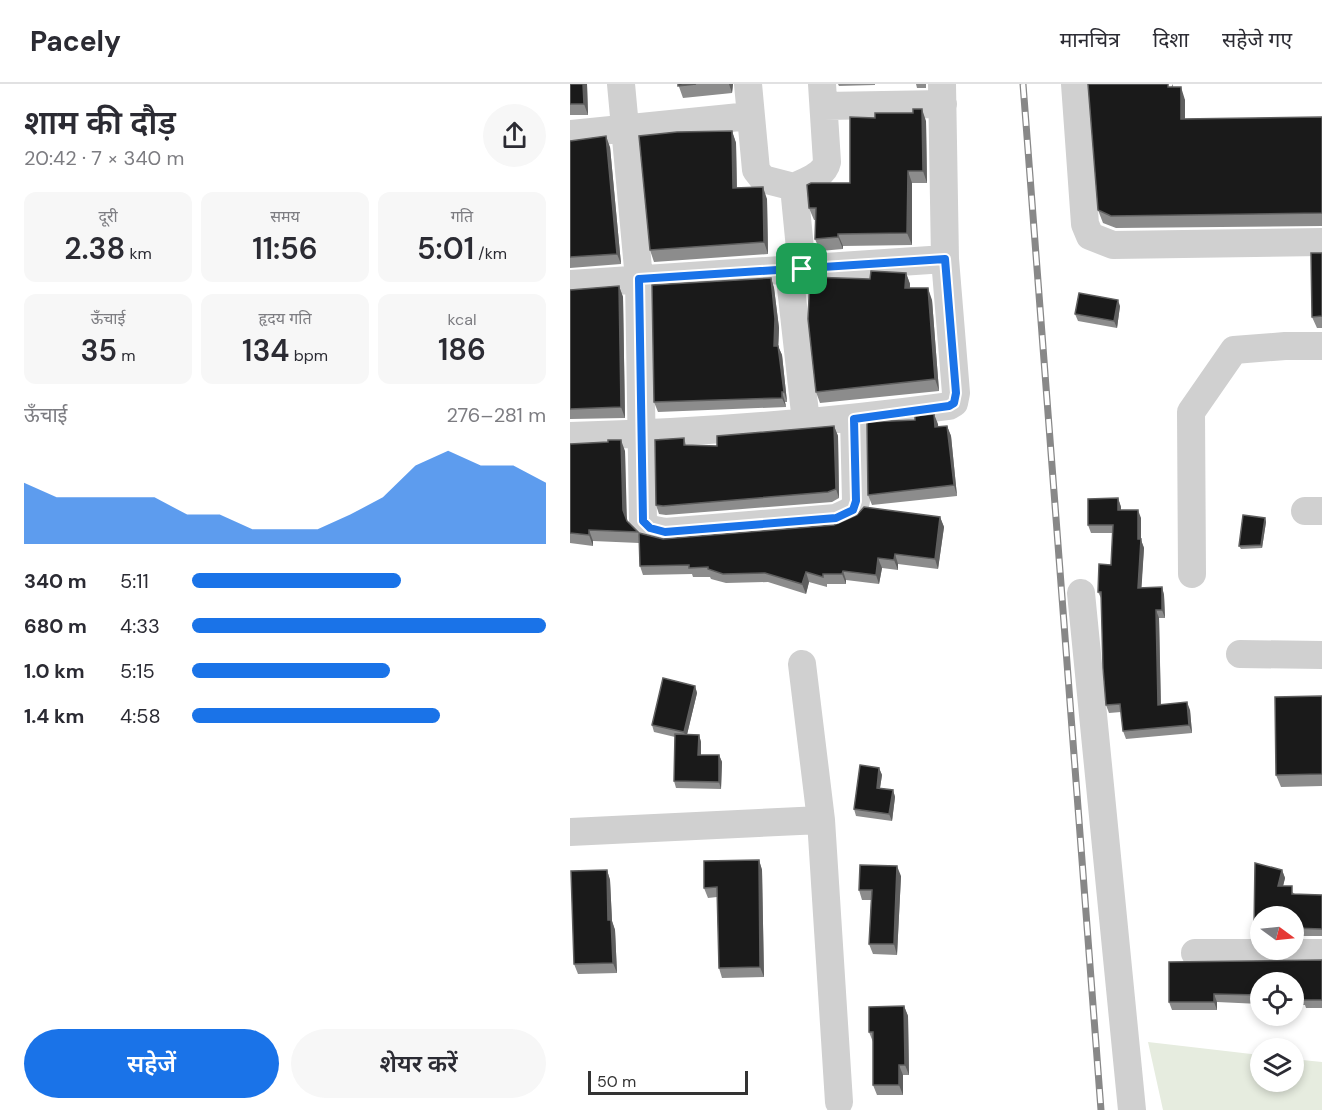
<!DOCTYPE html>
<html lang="hi">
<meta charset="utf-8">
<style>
:root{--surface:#fff;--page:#f7f7f7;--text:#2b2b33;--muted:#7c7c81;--line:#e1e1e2;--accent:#1a73e8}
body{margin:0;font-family:"DM Sans","Noto Sans Devanagari",sans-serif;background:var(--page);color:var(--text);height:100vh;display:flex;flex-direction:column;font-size:22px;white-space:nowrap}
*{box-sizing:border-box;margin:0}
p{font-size:20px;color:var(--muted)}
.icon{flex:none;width:33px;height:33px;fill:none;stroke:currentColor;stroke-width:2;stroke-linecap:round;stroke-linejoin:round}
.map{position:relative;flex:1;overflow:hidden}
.side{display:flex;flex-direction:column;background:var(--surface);width:570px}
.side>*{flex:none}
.needle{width:39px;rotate:105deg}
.tools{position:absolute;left:680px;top:822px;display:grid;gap:12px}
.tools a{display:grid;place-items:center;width:54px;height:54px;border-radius:50%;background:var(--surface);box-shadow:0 3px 9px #0003;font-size:30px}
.scale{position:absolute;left:18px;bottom:15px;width:160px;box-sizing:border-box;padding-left:6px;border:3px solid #333;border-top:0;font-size:16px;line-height:21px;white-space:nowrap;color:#333;-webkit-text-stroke:4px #fff;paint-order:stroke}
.pin{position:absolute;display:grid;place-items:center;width:51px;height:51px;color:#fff;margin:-26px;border-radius:12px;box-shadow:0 3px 9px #0006}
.round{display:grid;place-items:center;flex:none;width:63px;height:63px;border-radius:32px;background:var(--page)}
.headline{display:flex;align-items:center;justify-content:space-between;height:102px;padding:0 24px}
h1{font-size:33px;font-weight:600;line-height:45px}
.metrics{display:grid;grid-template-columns:repeat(3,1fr);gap:9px;height:102px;padding:6px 24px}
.metrics div{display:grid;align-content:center;border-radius:12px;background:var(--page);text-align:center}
.metrics b{font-size:30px;font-weight:600}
.metrics small{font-size:16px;font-weight:400}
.metrics p{font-size:16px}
.chart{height:168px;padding:12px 24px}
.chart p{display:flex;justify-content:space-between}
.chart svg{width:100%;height:108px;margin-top:6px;fill:var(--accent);opacity:.7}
.primary-button{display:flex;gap:12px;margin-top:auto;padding:12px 24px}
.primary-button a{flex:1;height:69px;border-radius:36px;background:var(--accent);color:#fff;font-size:24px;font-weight:600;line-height:69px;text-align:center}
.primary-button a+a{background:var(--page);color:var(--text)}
ul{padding:0 24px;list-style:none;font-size:20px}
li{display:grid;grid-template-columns:96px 72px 1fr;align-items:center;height:45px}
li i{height:15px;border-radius:8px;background:var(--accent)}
header{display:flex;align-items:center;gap:36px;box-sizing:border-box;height:84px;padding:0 30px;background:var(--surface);border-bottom:2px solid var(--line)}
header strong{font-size:28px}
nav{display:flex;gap:33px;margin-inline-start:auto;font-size:21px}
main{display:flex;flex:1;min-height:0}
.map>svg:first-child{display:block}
.green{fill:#e6ecdf}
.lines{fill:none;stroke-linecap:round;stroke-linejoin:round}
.minor{stroke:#d0d0d0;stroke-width:28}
.rail-casing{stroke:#888;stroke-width:7}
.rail{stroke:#fff;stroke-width:4.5;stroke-dasharray:14;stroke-linecap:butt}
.wall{fill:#8c8c8c}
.shaded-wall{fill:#5f5f5f}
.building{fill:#1a1a1a;stroke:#5f5f5f;stroke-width:1.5}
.route-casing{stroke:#fff;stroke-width:12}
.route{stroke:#1a73e8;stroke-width:8}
</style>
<header>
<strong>Pacely</strong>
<nav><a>मानचित्र</a><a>दिशा</a><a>सहेजे गए</a></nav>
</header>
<main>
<section class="side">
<div class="headline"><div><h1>शाम की दौड़</h1><p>20:42 · 7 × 340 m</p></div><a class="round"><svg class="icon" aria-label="share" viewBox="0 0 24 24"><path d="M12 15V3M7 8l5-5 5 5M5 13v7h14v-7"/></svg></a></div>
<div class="metrics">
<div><p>दूरी</p><b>2.38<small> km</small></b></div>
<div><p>समय</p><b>11:56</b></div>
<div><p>गति</p><b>5:01<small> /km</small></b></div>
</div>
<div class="metrics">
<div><p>ऊँचाई</p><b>35<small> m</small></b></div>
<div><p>हृदय गति</p><b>134<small> bpm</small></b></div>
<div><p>kcal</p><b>186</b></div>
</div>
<div class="chart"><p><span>ऊँचाई</span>276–281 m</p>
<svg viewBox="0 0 160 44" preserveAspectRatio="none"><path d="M0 44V19L10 25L20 25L30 25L40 25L50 32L60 32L70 38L80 38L90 38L100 32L110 25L120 12L130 6L140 12L150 12L160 19V44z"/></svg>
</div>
<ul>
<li><b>340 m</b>5:11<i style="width:59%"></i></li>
<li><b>680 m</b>4:33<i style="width:100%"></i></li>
<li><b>1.0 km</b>5:15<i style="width:56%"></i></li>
<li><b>1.4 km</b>4:58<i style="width:70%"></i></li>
</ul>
<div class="primary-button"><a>सहेजें</a><a>शेयर करें</a></div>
</section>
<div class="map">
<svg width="752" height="1026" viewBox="0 0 752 1026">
<rect width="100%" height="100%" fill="#fff"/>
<!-- green -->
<path class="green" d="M578,958L690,971V998H723V975L752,978V1026H593Z"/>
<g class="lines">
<!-- minor -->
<path class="minor" d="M51,0L69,195L73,437L80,445L95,448L266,434L283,426L286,417L284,335
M178,0L186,86L193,95L224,103
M505,0L515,140L520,152L543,161L752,158
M254,22L373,20
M0,50L180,32
M232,185L224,103C236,97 254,92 257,78L252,0
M219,186L236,338
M0,200L375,175
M0,352C127,349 253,339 379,322L384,319L386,309L375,175L372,0
M735,427H752
M622,490L621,328L664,266L715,262H752
M511,509L562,1026
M670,570L752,571
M232,580L251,736L269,1018
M0,748L251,736
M625,869H752"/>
<defs>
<path id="rail" d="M453,0L531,1026"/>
</defs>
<!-- rail casing -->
<use href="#rail" class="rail-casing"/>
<!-- rail -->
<use href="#rail" class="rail"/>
</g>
<!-- wall -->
<path class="wall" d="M0,0H17L18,31H0Z
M108,0H163L162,9L113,14Z
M268,0H305V1L269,2Z
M346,0H356V4H347Z
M603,0V3L615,16V35L752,33V142L546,144L533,139L528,126Z
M356,37L357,99H342V161L273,162V165L250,167L245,155L246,136H244L239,124L280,99Z
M162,47L166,59L167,104L197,115L198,170L84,178L80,166Z
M0,57L40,63L51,180L0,184Z
M752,169V244H747L742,233Z
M336,189L340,200V204L362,216L369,307L250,319L246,308L300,195Z
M201,194L204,204L209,244L208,262L212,271L217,318H215L216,323L88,328L84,318Z
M49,202L53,213L55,334L0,335V206Z
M550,222L547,244L508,237L505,230Z
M368,340V342H377L381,352L387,412L302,421L298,411Z
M264,342L268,352L269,414L262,418L96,431L89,430L86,421L114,354L116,361L147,362Z
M0,360L55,367L56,437L68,448L69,451L93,455L370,433L374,443L368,485L328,480V486L312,484L309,500L276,496V500H257V503L239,498L236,510L198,498L156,499L141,495L140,493H123L122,490L73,491L70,482L69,459L23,457V462L0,459Z
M548,414L551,423V426L571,434V456L574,464L571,504L592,503L594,511L595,534H589L591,621L620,626L622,649L556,655L553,647L551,628L539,629L536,621L532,516L528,508L541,481L543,449H521L518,441Z
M695,434L696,438L692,464L671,465L669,462Z
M125,602L127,609L117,650L129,651L131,658V671H149L152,678L151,705L106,704L104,697L105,653L84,648L82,641Z
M752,612V702L711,703L706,691Z
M309,684L312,691L310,704L323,706L325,713L322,737L286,732L284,725Z
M189,776L192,786L194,893L152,894L149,884L147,813L138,814L134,804Z
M37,786L40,796L42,837L45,846L47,889L8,890L4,880Z
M712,786L715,794L713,802L725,810L752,811V852H723V832H690V852H687L684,844Z
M331,792L327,871L303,870L299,860L301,816H292L289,806Z
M752,876V924H736L735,921H723V898H690V920L647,918V926H602L599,918Z
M334,922L338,932L339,991H333V1011H307L303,1001V958L299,948Z"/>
<!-- shaded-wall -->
<path class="shaded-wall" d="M13,0H17L18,31L14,20Z
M159,0H163L162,9Z
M611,3L615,16V47L611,35Z
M352,25L356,37L357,99L353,87Z
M162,47L166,59L167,116L163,104Z
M36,52L40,63L51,180L47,170Z
M338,87L342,99V161L337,149Z
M193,103L197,115L198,170L194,158Z
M268,150L273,162V165L268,153Z
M336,189L340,200L339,215L335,204Z
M201,194L204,204L209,244L208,272L204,262Z
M49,202L53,213L55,334L51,323Z
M358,204L362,216L369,307L365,295Z
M548,216L550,222L547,244L544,237Z
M208,262L212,271L217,318L214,308Z
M212,308L215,318L216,323L212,314Z
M364,330L368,340L369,353L365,343Z
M264,342L268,352L269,414L266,405Z
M377,342L381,352L387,412L384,401Z
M51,356L55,367L57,437L53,426Z
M548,414L551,423V434L548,426Z
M568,426L571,434V456L574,464L571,512L568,504Z
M370,433L374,443L368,485L365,475Z
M695,434L696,438L692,464L691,461Z
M19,446L23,457V462L19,451Z
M325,470L328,480V486L324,476Z
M308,474L312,484L309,500L306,491Z
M273,487L276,496V500L272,490Z
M236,488L239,498L236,510L232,500Z
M592,503L594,511L595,534L592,526Z
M586,526L589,534L591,629L588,621Z
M125,602L127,609L116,655L114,648Z
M617,618L620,626L622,649L619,641Z
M129,651L131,658V678L128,671Z
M149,671L152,678L151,705L149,698Z
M309,684L312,691L309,710L307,704Z
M323,706L325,713L322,737L319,730Z
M189,776L192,786L194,893L190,883Z
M327,782L331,792L327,871L324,860Z
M37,786L40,796L42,837L45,846L47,889L43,879L38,836Z
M712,786L715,794L711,810L708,802Z
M644,910L647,918V926L644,918Z
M334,922L338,932L339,991L335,981Z
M329,981L333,991V1011L329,1001Z"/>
<!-- building -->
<path class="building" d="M0,0H13L14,20H0Z
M108,0H126L108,2Z
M518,0H598V3H611V35L752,33V129L541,132L528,126Z
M343,25H352L353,87H338L337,149L268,150V153L245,155L246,124H239L237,101L241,99H280V33L305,34V29H343Z
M162,47L163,104L193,103L194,158L80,166L69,52L107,48Z
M36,52L47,170L0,173V57Z
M741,169H752V232L742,233Z
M301,187L336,189L335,204H358L365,295L246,308L238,235L240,193L300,195Z
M201,194L205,235L204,262H208L214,308H212V314L84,318L82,201Z
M49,202L51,323L0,325V206Z
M509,209L548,216L544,237L505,230Z
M364,330L365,343L377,342L384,401L298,411L297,338L345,336V332Z
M264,342L266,405L258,408L93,422L86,421L85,356L114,354V361L147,362V352Z
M38,356H51L53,426L57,437L68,448L19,446V451L0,449V360L38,358Z
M548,414V426H568V455H571L568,504L592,503V526H586L588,621L617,618L619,641L553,647L550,620L536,621L533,584L531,508H528L529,480L541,481L543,441H518V415Z
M294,423L370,433L365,475L325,470L324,476L308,474L306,491L273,487L272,490H253V493L236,488L232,500L195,489L153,490L138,485V483L119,484V481L70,482L69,449L93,455L264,441L287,431Z
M673,431L695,434L691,461L669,462Z
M93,594L125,602L114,648L82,641Z
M752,612V690L706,691L705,613Z
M105,650L129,651L128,671H149V698L104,697Z
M290,681L309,684L307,704L323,706L319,730L284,725Z
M189,776L190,883L149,884L147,803L134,804V777Z
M685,779L712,786L708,802H722V810L752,811V845L723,844V832H690V844H684Z
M290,781L327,782L324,860H299L302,806H289Z
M37,786L38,836H41L43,879L4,880L1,787Z
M752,876V916H733V913L723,912V898H690V911L644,910V918H599V878Z
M334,922L335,981H329V1001H303V948H299V923Z"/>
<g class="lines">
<defs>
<path id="route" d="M375,175L386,309L384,319L379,322L284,335L286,417L283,426L266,434L95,448L80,444L73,437L69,195Z"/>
</defs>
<!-- route casing -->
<use href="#route" class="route-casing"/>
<!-- route -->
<use href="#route" class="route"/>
</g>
</svg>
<div class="tools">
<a><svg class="needle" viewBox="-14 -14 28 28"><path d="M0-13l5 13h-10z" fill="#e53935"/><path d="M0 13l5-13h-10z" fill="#7c7c81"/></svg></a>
<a><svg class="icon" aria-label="locate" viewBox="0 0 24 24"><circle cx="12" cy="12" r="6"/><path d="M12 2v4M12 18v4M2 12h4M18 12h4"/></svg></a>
<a><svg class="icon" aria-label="layers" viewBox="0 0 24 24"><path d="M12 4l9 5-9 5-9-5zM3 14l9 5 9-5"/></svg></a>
</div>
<div class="scale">50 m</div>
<div class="pin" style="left:232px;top:185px;background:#1e9e55"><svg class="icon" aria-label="arrive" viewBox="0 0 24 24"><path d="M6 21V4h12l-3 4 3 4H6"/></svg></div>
</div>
</main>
